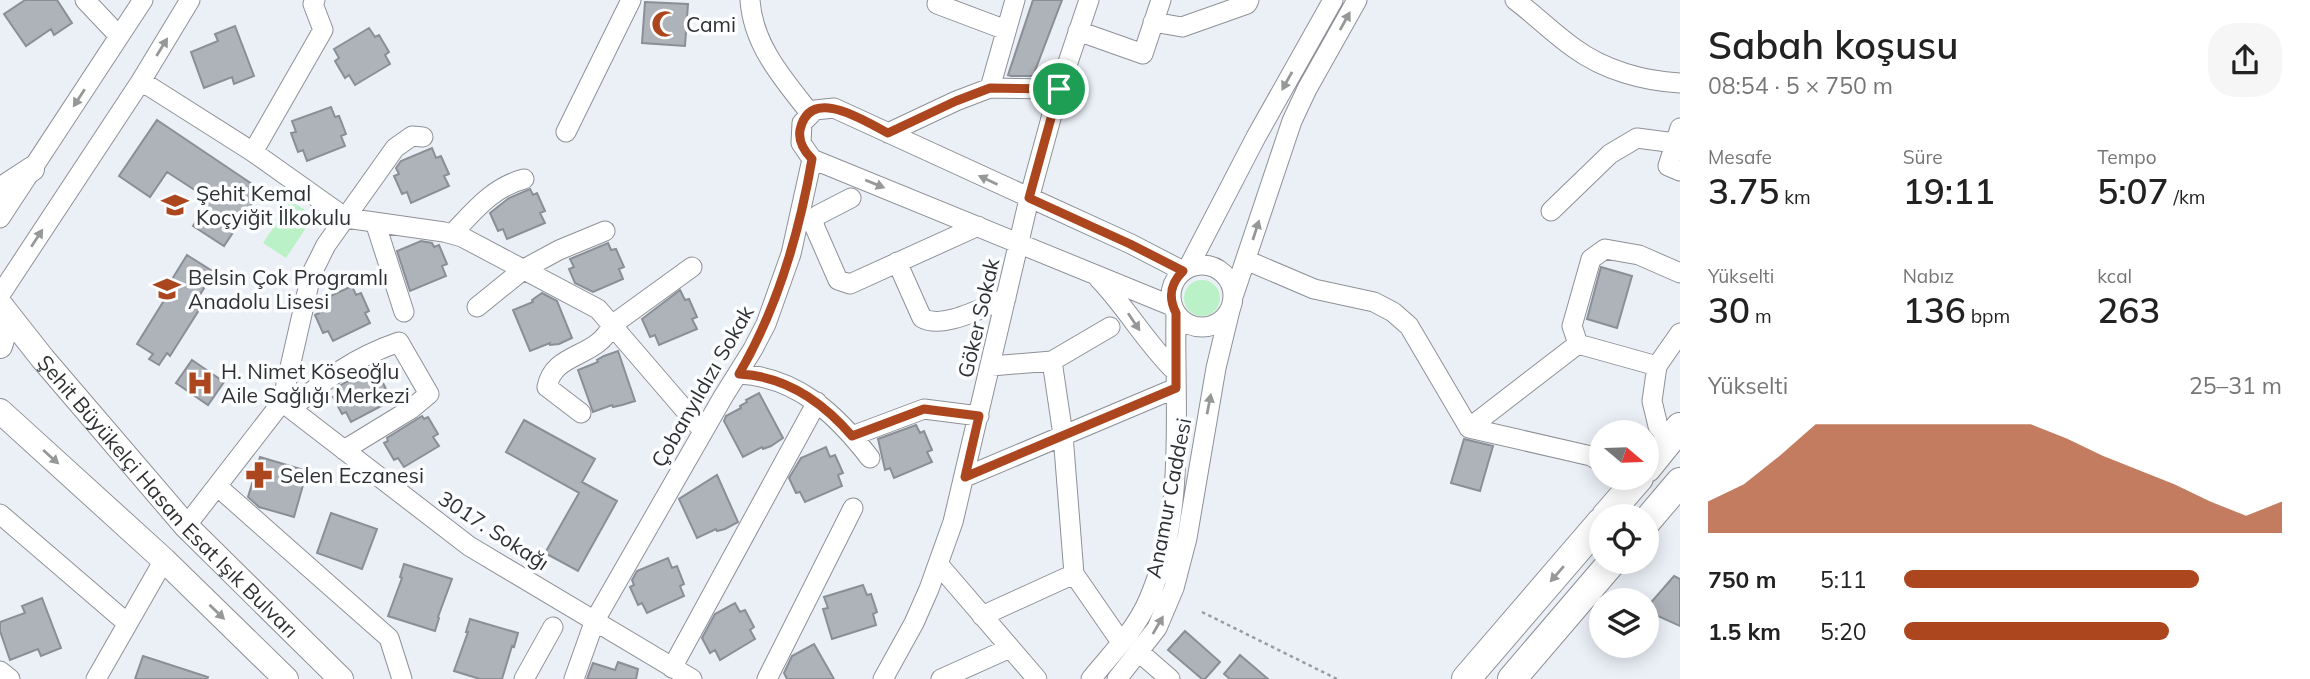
<!DOCTYPE html>
<html lang="tr">
<meta charset="utf-8">
<style>
:root{--surface:#fff;--page:#f6f6f6;--text:#222;--muted:#767676;--accent:#ac461f}
body{margin:0;font-family:Mulish,sans-serif;background:var(--page);color:var(--text);height:100vh;display:flex;flex-direction:column;font-size:26px;white-space:nowrap}
*{box-sizing:border-box;margin:0}
p{font-size:23px;color:var(--muted)}
.icon{flex:none;width:38px;height:38px;fill:none;stroke:currentColor;stroke-width:2;stroke-linecap:round;stroke-linejoin:round}
.map{position:relative;flex:1;overflow:hidden}
.drawer{display:flex;flex-direction:column;background:var(--surface);width:630px}
.drawer>*{flex:none}
.needle{width:46px;rotate:109deg}
.fabs{position:absolute;left:1589px;top:420px;display:grid;gap:14px}
.fabs a{display:grid;place-items:center;width:70px;height:70px;border-radius:50%;background:var(--surface);box-shadow:0 4px 18px #0003;font-size:35px}
.pin{position:absolute;display:grid;place-items:center;width:60px;height:60px;color:#fff;margin:-30px;border:4px solid #fff;border-radius:50%;box-shadow:0 2px 7px #0007}
.round{display:grid;place-items:center;flex:none;width:74px;height:74px;border-radius:28px;background:var(--page)}
.head{display:flex;align-items:center;justify-content:space-between;height:119px;padding:0 28px}
h1{font-size:38px;font-weight:600;line-height:52px}
.figures{display:grid;grid-template-columns:repeat(3,1fr);gap:10px;height:119px;padding:7px 28px}
.figures div{display:grid;align-content:center}
.figures b{font-size:35px;font-weight:600}
.figures small{font-size:19px;font-weight:400}
.figures p{font-size:19px}
.chart{height:196px;padding:14px 28px}
.chart p{display:flex;justify-content:space-between}
.chart svg{width:100%;height:126px;margin-top:7px;fill:var(--accent);opacity:.7}
ul{padding:0 28px;list-style:none;font-size:23px}
li{display:grid;grid-template-columns:112px 84px 1fr;align-items:center;height:52px}
li i{height:18px;border-radius:9px;background:var(--accent)}
main{display:flex;flex:1;min-height:0}
.map>svg:first-child{display:block}
.green{fill:#bbf1c7}
.building{fill:#aeb2b9;stroke:#8a8f95;stroke-width:2}
.lines{fill:none;stroke-linecap:round;stroke-linejoin:round}
.minor-casing{stroke:#8d9197;stroke-width:21}
.major-casing{stroke:#8d9197;stroke-width:26}
.highway-casing{stroke:#8d9197;stroke-width:30}
.path{stroke:#999da1;stroke-width:2.5;stroke-dasharray:3.5 3.5;stroke-linecap:butt}
.minor{stroke:#fff;stroke-width:19}
.major{stroke:#fff;stroke-width:24}
.highway{stroke:#fff;stroke-width:28}
.oneway{fill:#969898}
.route-casing{stroke:#fff;stroke-width:14}
.route{stroke:#ac461f;stroke-width:9}
.labels{text-anchor:middle;dominant-baseline:central;stroke-width:7;stroke-linejoin:round;paint-order:stroke}
.poi-label{font-size:21px;fill:#2e3032;stroke:#fcfdff;text-anchor:start}
.street-label{font-size:21px;fill:#2e3032;stroke:#fcfdff}
</style>
<main>
<div class="map">
<svg width="1680" height="679" viewBox="0 0 1680 679">
<rect width="100%" height="100%" fill="#ebf0f7"/>
<!-- green -->
<path class="green" d="M291,201L314,216L286,258L263,243Z
M1184 298a18 18 0 1 1 36 0a18 18 0 1 1-36 0Z"/>
<!-- building -->
<path class="building" d="M25,0H57L72,23L54,35L51,29L26,46L4,14Z
M1033,0H1062L1033,76H1011L1008,75Z
M645,2L688,4L685,46L642,43Z
M235,26L254,76L234,84L232,77L204,88L191,52L218,41L215,34Z
M369,28L375,37L379,35L389,52L385,55L390,64L355,85L349,75L345,78L335,61L339,58L334,49Z
M331,107L335,117L339,116L346,134L341,136L345,146L307,161L303,150L298,152L291,133L296,132L292,121Z
M157,120L261,190L224,246L193,226L210,200L167,172L150,197L119,176Z
M432,148L436,158L441,156L449,174L444,176L449,186L411,203L407,192L402,194L394,176L399,174L396,168L401,161Z
M530,189L533,195L537,193L545,211L540,213L545,223L507,239L503,229L498,231L490,213L509,198Z
M421,241L432,243L434,247L439,245L447,264L442,266L446,276L410,291L397,251Z
M608,243L611,250L616,249L624,267L619,269L623,279L593,292L575,283L569,269L574,267L570,259Z
M187,255L214,272L193,306L199,310L170,356L167,353L159,365L149,359L153,354L137,344L173,286L169,284Z
M1601,267L1632,276L1617,328L1587,319Z
M352,286L356,295L361,293L369,311L365,313L370,323L333,341L328,331L323,333L315,315L319,313L316,307L317,302Z
M680,290L685,300L689,299L697,317L692,319L697,329L659,345L655,335L650,337L642,319Z
M542,293L557,301L572,338L559,344L550,345V343L530,351L513,310L533,302L532,300Z
M618,351L635,401L622,405L613,407L612,405L593,412L578,370L598,362L597,360L604,356Z
M192,360L224,382L208,405L176,383Z
M370,368L374,375L378,373L387,391L382,393L387,403L351,422L346,412L342,414L333,397L337,394L334,389Z
M759,393L783,438L771,446L763,449L762,447L743,457L724,421L726,416L741,408L740,406L747,402L746,400Z
M422,416L424,419L428,417L438,434L433,437L439,446L404,467L398,458L394,460L384,443L388,441L387,438Z
M524,420L595,459L582,482L617,501L578,571L545,553L579,493L506,452Z
M916,425L920,433L924,431L932,450L927,452L932,462L894,478L890,468L885,470L878,439Z
M1464,439L1493,446L1480,491L1451,483Z
M826,447L830,457L835,455L843,473L838,475L842,486L805,502L800,492L796,493L789,478L801,458Z
M260,457L307,471L294,517L259,507L248,497Z
M717,475L738,522L725,529L717,531L716,529L697,538L679,499Z
M331,513L377,529L362,569L317,553Z
M668,558L672,568L677,566L684,584L680,586L684,596L647,613L642,603L638,605L630,587L634,585L632,580L637,571Z
M404,564L452,579L438,617L439,618L435,631L388,616L402,578L400,577Z
M1674,576L1680,579V626L1647,611V607Z
M863,585L867,595L871,594L877,612L873,614L876,625L832,639L823,609L828,608L824,597Z
M42,598L61,648L41,656L38,649L10,660L0,631V622L25,613L22,606Z
M735,603L740,612L745,610L754,627L750,630L755,639L720,660L715,650L710,653L702,638L715,614Z
M470,619L518,633L514,647L512,646L502,679H480L454,671L468,632H466Z
M1185,631L1220,662L1205,679H1202L1168,650Z
M814,644L834,679H787L784,673L792,656Z
M1240,655L1268,679H1230L1224,674Z
M143,656L208,677L207,679H135Z
M618,662L638,669L636,679H587L593,663L615,670Z"/>
<g class="lines">
<defs>
<path id="minor" d="M85,0L119,36
M750,0C753,45 783,79 810,113
M938,0L937,4L1006,30
M1515,0C1535,15 1553,33 1574,48C1604,70 1643,81 1680,83
M1153,22L1182,27L1247,4L1249,0
M1078,31L1143,54L1161,0
M141,81L253,152L346,218L444,232L462,237L598,309L703,431
M990,88L1015,0
M1680,128L1668,166L1680,171
M566,132L631,0
M888,133L956,101L990,88L1059,89
M253,152L323,30L313,4L315,0
M851,198L818,215L813,223L838,280L850,284L978,226
M1551,211L1610,154L1637,138L1675,143
M0,218L143,0
M375,222L404,312
M453,233C474,211 493,187 524,179
M1246,260L1314,289L1374,302L1393,312L1409,326L1469,428L1591,456L1601,462
M897,262L922,318C943,330 983,307 1006,298
M1171 296a31 31 0 1 1 62 0a31 31 0 1 1-62 0Z
M1188,268L1256,137L1333,0
M1099,279C1127,308 1146,343 1175,371
M1234,294L1292,121L1307,89L1357,0
M0,295L141,81L190,0
M1172,306L812,159L801,143L802,123L815,110L834,108L1131,244L1183,271
M477,307L524,269L559,250L605,231
M1578,344L1572,326L1591,259L1605,249L1639,255L1680,273
M991,366L1052,361L1110,327
M739,374C797,377 836,414 870,458
M282,402L469,546L692,679
M291,409C325,379 355,357 399,342L429,394L411,409L344,450
M581,413L547,387C554,351 597,359 612,325L692,267
M1469,428L1578,344L1657,366
M852,436L924,409L979,416
M1670,440L1658,426L1652,401L1657,366L1680,333
M965,477L1176,388
M217,486L389,638L402,679
M0,514L127,623
M186,526L282,402L311,275L326,245L395,148L412,136L423,137
M939,565L1037,679
M1074,574L1121,642
M982,616L1074,574L1063,435L1052,361
M1139,652L1170,679
M672,668L817,402
M0,671L10,679
M96,679L164,560
M524,679L553,627
M574,679L595,620L723,397L753,349L766,324L791,254L812,159
M767,679L853,508
M883,679L914,623L929,589L953,522L1029,199L1059,89L1089,0
M941,679L1010,648
M1091,679C1111,654 1135,631 1148,601C1187,513 1174,407 1176,313
M1117,679L1157,628L1174,588L1187,538L1216,368L1230,310"/>
<g id="major">
<path d="M0,190L32,169"/>
<path id="s1" d="M2,307L43,359L186,526L341,679"/>
<path d="M0,346L6,327L2,307"/>
<path d="M0,411L164,560L286,679"/>
</g>
<path id="highway" d="M1647,468L1680,427
M1606,516L1639,478
M1647,521L1680,482
M1466,679L1601,522
M1512,679L1612,562"/>
</defs>
<!-- minor casing -->
<use href="#minor" class="minor-casing"/>
<!-- major casing -->
<use href="#major" class="major-casing"/>
<!-- highway casing -->
<use href="#highway" class="highway-casing"/>
<!-- path -->
<path class="path" d="M1202,612L1337,679"/>
<!-- minor -->
<use href="#minor" class="minor"/>
<!-- major -->
<use href="#major" class="major"/>
<!-- highway -->
<use href="#highway" class="highway"/>
</g>
<!-- one-way arrows -->
<defs><path id="oneway-solid" d="M-6-.8H1V-3.2L6.5 0L1 3.2V.8H-6Z" transform="scale(1.75)"/></defs>
<g class="oneway">
<use href="#oneway-solid" transform="translate(1345 21) rotate(-61)"/>
<use href="#oneway-solid" transform="translate(162 47) rotate(-58)"/>
<use href="#oneway-solid" transform="translate(1287 81) rotate(119)"/>
<use href="#oneway-solid" transform="translate(79 98) rotate(123)"/>
<use href="#oneway-solid" transform="translate(988 180) rotate(-155)"/>
<use href="#oneway-solid" transform="translate(875 184) rotate(22)"/>
<use href="#oneway-solid" transform="translate(1256 230) rotate(-72)"/>
<use href="#oneway-solid" transform="translate(37 238) rotate(-57)"/>
<use href="#oneway-solid" transform="translate(1134 322) rotate(56)"/>
<use href="#oneway-solid" transform="translate(1209 404) rotate(-79)"/>
<use href="#oneway-solid" transform="translate(51 457) rotate(42)"/>
<use href="#oneway-solid" transform="translate(1557 574) rotate(131)"/>
<use href="#oneway-solid" transform="translate(217 612) rotate(44)"/>
<use href="#oneway-solid" transform="translate(1158 625) rotate(-60)"/>
</g>
<g class="lines">
<defs>
<path id="route" d="M990,88L1059,89L1029,198L1130,244L1183,271C1170,284 1168,297 1176,313V388L965,477L979,416L924,409L852,436C822,401 786,376 739,374C778,307 799,235 812,159C804,151 798,142 800,130C810,84 866,122 888,133L956,101Z"/>
</defs>
<!-- route casing -->
<use href="#route" class="route-casing"/>
<!-- route -->
<use href="#route" class="route"/>
</g>
<!-- icons -->
<defs>
<symbol id="mosque-bare" viewBox="-9 -9 18 18"><path d="M3.5-4.9A6 6 0 1 0 3.5 4.9A5 5 0 1 1 3.5-4.9Z" fill="#ac461f" stroke="#fcfdff" stroke-width="2.5" paint-order="stroke"/></symbol>
<symbol id="school-bare" viewBox="-9 -9 18 18"><path d="M0-5L7-2L0 1L-7-2ZM-4 1L0 2.5L4 1V4Q0 6-4 4Z" fill="#ac461f" stroke="#fcfdff" stroke-width="2.5" paint-order="stroke"/></symbol>
<symbol id="hospital-bare" viewBox="-9 -9 18 18"><path d="M-5-5h3v3.5h4V-5h3V5h-3V1.5h-4V5h-3Z" fill="#ac461f" stroke="#fcfdff" stroke-width="2.5" paint-order="stroke"/></symbol>
<symbol id="pharmacy-bare" viewBox="-9 -9 18 18"><path d="M-2-6h4v4h4v4h-4v4h-4v-4h-4v-4h4Z" fill="#ac461f" stroke="#fcfdff" stroke-width="2.5" paint-order="stroke"/></symbol>
</defs>
<g fill-rule="evenodd">
<use href="#mosque-bare" x="646" y="5" width="38" height="38"/>
<use href="#school-bare" x="156" y="186" width="38" height="38"/>
<use href="#school-bare" x="148" y="270" width="38" height="38"/>
<use href="#hospital-bare" x="181" y="364" width="38" height="38"/>
<use href="#pharmacy-bare" x="240" y="456" width="38" height="38"/>
</g>
<g class="labels">
<!-- poi labels -->
<g class="poi-label">
<text x="686" y="24">Cami</text>
<text x="196" y="193">Şehit Kemal<tspan x="196" dy="24">Koçyiğit İlkokulu</tspan></text>
<text x="188" y="277">Belsin Çok Programlı<tspan x="188" dy="24">Anadolu Lisesi</tspan></text>
<text x="221" y="371">H. Nimet Köseoğlu<tspan x="221" dy="24">Aile Sağlığı Merkezi</tspan></text>
<text x="280" y="475">Selen Eczanesi</text>
</g>
<!-- street labels -->
<g class="street-label">
<text transform="translate(978 318) rotate(-77)">Göker Sokak</text>
<text transform="translate(702 386) rotate(-60)">Çobanyıldızı Sokak</text>
<text stroke="none"><textPath href="#s1" startOffset="252">Şehit Büyükelçi Hasan Esat Işık Bulvarı</textPath></text>
<text transform="translate(1168 498) rotate(-79)">Anamur Caddesi</text>
<text transform="translate(494 530) rotate(33)">3017. Sokağı</text>
</g>
</g>
</svg>
<div class="fabs">
<a><svg class="needle" viewBox="-14 -14 28 28"><path d="M0-13l5 13h-10z" fill="#e53935"/><path d="M0 13l5-13h-10z" fill="#767676"/></svg></a>
<a><svg class="icon" aria-label="locate" viewBox="0 0 24 24"><circle cx="12" cy="12" r="6"/><path d="M12 2v4M12 18v4M2 12h4M18 12h4"/></svg></a>
<a><svg class="icon" aria-label="layers" viewBox="0 0 24 24"><path d="M12 4l9 5-9 5-9-5zM3 14l9 5 9-5"/></svg></a>
</div>
<div class="pin" style="left:1059px;top:89px;background:#1e9e55"><svg class="icon" aria-label="arrive" viewBox="0 0 24 24"><path d="M6 21V4h12l-3 4 3 4H6"/></svg></div>
</div>
<section class="drawer">
<div class="head"><div><h1>Sabah koşusu</h1><p>08:54 · 5 × 750 m</p></div><a class="round"><svg class="icon" aria-label="share" viewBox="0 0 24 24"><path d="M12 15V3M7 8l5-5 5 5M5 13v7h14v-7"/></svg></a></div>
<div class="figures">
<div><p>Mesafe</p><b>3.75<small> km</small></b></div>
<div><p>Süre</p><b>19:11</b></div>
<div><p>Tempo</p><b>5:07<small> /km</small></b></div>
</div>
<div class="figures">
<div><p>Yükselti</p><b>30<small> m</small></b></div>
<div><p>Nabız</p><b>136<small> bpm</small></b></div>
<div><p>kcal</p><b>263</b></div>
</div>
<div class="chart"><p><span>Yükselti</span>25–31 m</p>
<svg viewBox="0 0 160 44" preserveAspectRatio="none"><path d="M0 44V33L10 27L20 17L30 6L40 6L50 6L60 6L70 6L80 6L90 6L100 11L110 17L120 22L130 27L140 33L150 38L160 33V44z"/></svg>
</div>
<ul>
<li><b>750 m</b>5:11<i style="width:78%"></i></li>
<li><b>1.5 km</b>5:20<i style="width:70%"></i></li>
</ul>
</section>
</main>
